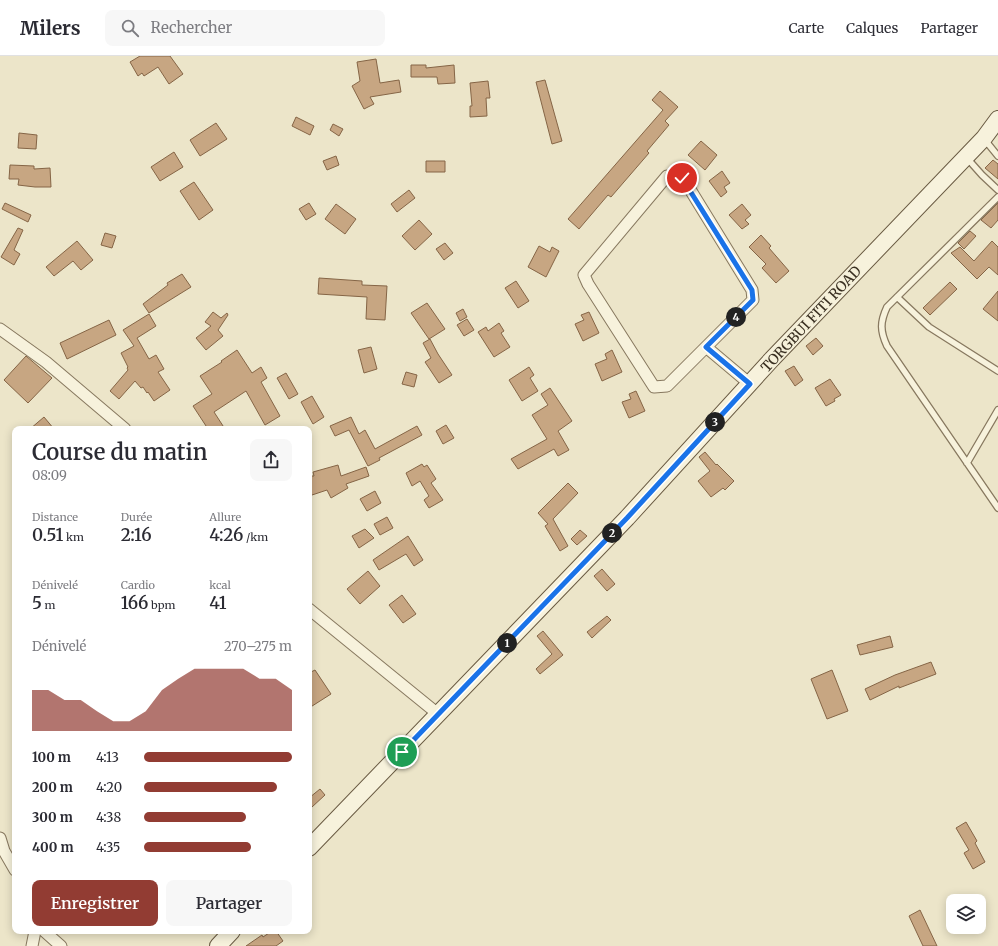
<!DOCTYPE html>
<html lang="fr">
<meta charset="utf-8">
<style>
:root{--surface:#fff;--page:#f7f7f7;--text:#2b2b33;--muted:#7c7c81;--line:#e1e1e2;--accent:#923c33}
body{margin:0;font-family:Merriweather,serif;background:var(--page);color:var(--text);height:100vh;display:flex;flex-direction:column;font-size:15px;white-space:nowrap}
*{box-sizing:border-box;margin:0}
p{font-size:13px;color:var(--muted)}
.icon{flex:none;width:22px;height:22px;fill:none;stroke:currentColor;stroke-width:2;stroke-linecap:round;stroke-linejoin:round}
.map{position:relative;flex:1;overflow:hidden}
.panel{position:absolute;left:12px;top:370px;width:300px;height:508px;display:flex;flex-direction:column;background:var(--surface);border-radius:8px;box-shadow:0 2px 10px #0003}
.panel>*{flex:none}
.buttons{position:absolute;left:946px;top:838px;display:grid;gap:8px}
.buttons a{display:grid;place-items:center;width:40px;height:40px;border-radius:8px;background:var(--surface);box-shadow:0 2px 10px #0003;font-size:20px}
.pin{position:absolute;display:grid;place-items:center;width:34px;height:34px;color:#fff;margin:-17px;border:2px solid #fff;border-radius:50%;box-shadow:0 1px 4px #0007}
.km{position:absolute;width:20px;height:20px;margin:-10px;border-radius:50%;background:#222;color:#fff;font-size:11px;line-height:20px;text-align:center}
.round{display:grid;place-items:center;flex:none;width:42px;height:42px;border-radius:8px;background:var(--page)}
.summary{display:flex;align-items:center;justify-content:space-between;height:68px;padding:0 20px}
h1{font-size:22px;font-weight:600;line-height:30px}
.metrics{display:grid;grid-template-columns:repeat(3,1fr);gap:6px;height:68px;padding:4px 20px}
.metrics div{display:grid;align-content:center}
.metrics b{font-size:17px;font-weight:600}
.metrics small{font-size:11px;font-weight:400}
.metrics p{font-size:11px}
.chart{height:112px;padding:8px 20px}
.chart p{display:flex;justify-content:space-between}
.chart svg{width:100%;height:72px;margin-top:4px;fill:var(--accent);opacity:.7}
.button{display:flex;gap:8px;margin-top:auto;padding:8px 20px}
.button a{flex:1;height:46px;border-radius:8px;background:var(--accent);color:#fff;font-size:16px;font-weight:600;line-height:46px;text-align:center}
.button a+a{background:var(--page);color:var(--text)}
ul{padding:0 20px;list-style:none;font-size:13px}
li{display:grid;grid-template-columns:64px 48px 1fr;align-items:center;height:30px}
li i{height:10px;border-radius:5px;background:var(--accent)}
header{display:flex;align-items:center;gap:24px;box-sizing:border-box;height:56px;padding:0 20px;background:var(--surface);border-bottom:1px solid var(--line)}
header strong{font-size:19px}
nav{display:flex;gap:22px;margin-inline-start:auto;font-size:14px}
.search{width:280px;height:36px;background:var(--page);display:flex;align-items:center;gap:10px;box-sizing:border-box;padding:0 14px;border-radius:8px;color:var(--muted);font-size:15px}
.map>svg:first-child{display:block}
.building{fill:#c7a682;stroke:#856546}
.lines{fill:none;stroke-linecap:round;stroke-linejoin:round}
.lane-casing{stroke:#87785f;stroke-width:8}
.street-casing{stroke:#87785f;stroke-width:13}
.secondary-casing{stroke:#695a42;stroke-width:18}
.lane{stroke:#f7f2dc;stroke-width:5.5}
.street{stroke:#f7f2dc;stroke-width:11}
.secondary{stroke:#f7f2dc;stroke-width:16}
.route-casing{stroke:#fff;stroke-width:8}
.route{stroke:#1a73e8;stroke-width:5}
.labels{text-anchor:middle;dominant-baseline:central;stroke-width:3;stroke-linejoin:round;paint-order:stroke}
.street-label{font-size:14px;fill:#392f21;stroke:#f4efd8}
</style>
<header>
<strong>Milers</strong>
<div class="search"><svg class="icon" aria-label="search" viewBox="0 0 24 24"><circle cx="10" cy="10" r="6"/><path d="M15 15l6 6"/></svg>Rechercher</div>
<nav><a>Carte</a><a>Calques</a><a>Partager</a></nav>
</header>
<div class="map">
<svg width="998" height="890" viewBox="0 0 998 890">
<rect width="100%" height="100%" fill="#ece5c9"/>
<!-- building -->
<path class="building" d="M140,0H170L183,18L169,28L158,11L144,20L142,17L138,20L130,6Z
M376,3L380,27L399,24L401,36L370,41L374,48L364,53L352,30L360,25L357,6Z
M411,9H426V12L454,9L455,27L438,28L437,21H411Z
M545,24L562,85L552,88L536,26Z
M488,25L490,42H486L487,60L470,61V50H472L470,27Z
M660,35L678,51L665,65L669,69L647,95L649,97L611,141L608,139L579,173L568,163L663,54L652,44Z
M296,61L314,70L310,79L292,70Z
M216,67L227,83L200,100L190,84Z
M333,68L343,73L339,80L330,74Z
M19,77L37,79L36,93L18,92Z
M701,85L717,99L705,114L688,99Z
M174,96L183,111L160,125L151,111Z
M336,100L339,109L327,114L323,105Z
M993,104L998,108V123L985,112Z
M426,105H445V116H426Z
M10,109L34,110V113L50,112L51,131H35L18,129L19,123H9Z
M722,115L730,127L724,131L727,136L721,141L709,125Z
M194,126L213,154L199,164L180,135Z
M409,134L415,142L397,156L391,148Z
M5,147L31,159L28,166L2,153Z
M309,147L316,158L306,164L299,153Z
M998,147V164L991,172L981,164Z
M336,148L356,163L345,178L325,163Z
M742,148L751,159L745,164L749,168L742,173L729,159Z
M419,164L432,178L415,194L402,180Z
M18,172L23,174L14,194L20,198L14,209L1,201Z
M970,175L976,180L964,193L958,187Z
M105,177L116,180L112,192L101,189Z
M761,179L771,190L769,192L789,215L776,227L762,212L766,208L749,191Z
M77,185L93,204L81,214L73,205L54,220L46,211Z
M992,185L998,191V219L989,211L977,223L951,197L960,191L974,205Z
M445,187L453,197L444,204L436,193Z
M539,190L550,196L552,191L559,195L546,221L528,211Z
M182,218L191,231L149,257L143,248L168,229L167,227Z
M319,222L362,225V229L387,230L385,264L366,263L367,241L318,238Z
M516,225L529,245L518,252L505,232Z
M950,226L957,233L930,259L923,252Z
M998,235V265L983,253Z
M427,247L445,273L429,283L411,257Z
M463,253L467,261L460,265L456,257Z
M213,256L221,262L227,257L228,259L218,274L223,280L206,294L196,282L211,270L205,266Z
M589,256L599,277L583,285L575,268L584,264L581,259Z
M149,258L156,270L137,282L149,303L156,299L164,313L158,316L170,334L154,345L148,336L147,337L143,331L141,332L135,325L119,343L110,335L128,314L127,312L128,311L121,297L134,290L123,274Z
M467,263L474,274L464,280L457,269Z
M109,264L116,279L67,303L60,287Z
M499,267L504,275L501,277L510,291L494,301L478,276L486,271L488,275Z
M816,282L823,290L813,299L806,290Z
M430,283L438,298L452,319L439,327L425,306L431,302L423,287Z
M371,291L377,313L364,317L358,294Z
M237,294L252,317L261,311L267,322L261,326L280,360L265,369L246,335L214,356L225,373H208L193,350L212,338L200,320L222,306L221,305Z
M612,294L622,316L602,325L595,308L607,303L605,298Z
M26,300L52,322L28,347L4,324Z
M794,310L803,324L795,330L785,315Z
M529,311L534,319L530,322L538,335L522,345L509,324Z
M406,316L417,319L414,331L402,328Z
M286,317L298,338L289,343L277,322Z
M830,323L841,339L834,343L835,345L826,350L815,332Z
M550,332L572,365L558,375L569,394L558,400L554,393L518,413L511,403L547,383L532,359L548,349L541,338Z
M636,335L645,355L629,362L622,346L631,343L629,338Z
M312,340L324,361L313,368L301,346Z
M44,361L54,373H30Z
M351,361L359,378L365,374L375,393L417,370L422,379L379,402L380,404L368,410L349,374L335,380L330,370Z
M446,369L454,382L443,388L436,375Z
M705,396L716,409L717,408L734,425L725,434L723,432L711,441L698,425L710,415L699,401Z
M422,408L424,411L427,409L436,423L431,427L443,444L429,452L424,444L429,440L420,425L412,430L406,417Z
M338,409L341,420L366,411L369,420L346,428L348,432L331,442L327,434L309,440V420H314L313,416Z
M568,427L578,437L553,463L568,490L560,495L545,470L548,468L538,457Z
M375,435L381,447L367,455L360,443Z
M387,461L393,472L380,479L374,468Z
M365,473L374,482L359,492L352,480Z
M580,474L587,480L577,489L571,483Z
M408,480L423,504L414,510L406,498L379,514L373,504Z
M602,513L615,528L607,535L594,520Z
M368,515L380,530L360,548L347,533Z
M402,539L416,558L403,567L389,549Z
M607,560L611,564L592,582L587,576Z
M543,575L563,599L540,618L536,613L552,598L537,580Z
M890,580L893,591L860,599L857,589Z
M931,606L936,618L899,632V630L870,644L865,633L895,619Z
M315,614L331,638L309,652V617Z
M832,614L848,655L827,663L811,623Z
M320,733L325,739L312,751L309,746V742Z
M966,766L977,785L975,787L985,806L973,813L964,797L969,794L956,772Z
M920,854L937,890H923L909,860Z
M272,875H276L283,885L276,890H246L262,879L263,881Z"/>
<g class="lines">
<defs>
<path id="lane" d="M985,84L998,100
M966,101L982,119L998,134
M998,141L887,251C880,266 880,275 887,290L998,452
M897,241L929,271L998,315
M967,407L998,354"/>
<path id="street" d="M0,273L46,306L125,373
M706,291L667,330L654,331L588,228L584,219L667,120L683,122L752,234L753,244L706,291L750,328
M309,553L438,658
M0,782L4,795L15,814
M44,875L61,890
M32,890L35,875"/>
<path id="secondary" d="M309,792L627,462L772,303L984,82L998,63
M218,890L232,875"/>
</defs>
<!-- lane casing -->
<use href="#lane" class="lane-casing"/>
<!-- street casing -->
<use href="#street" class="street-casing"/>
<!-- secondary casing -->
<use href="#secondary" class="secondary-casing"/>
<!-- lane -->
<use href="#lane" class="lane"/>
<!-- street -->
<use href="#street" class="street"/>
<!-- secondary -->
<use href="#secondary" class="secondary"/>
</g>
<g class="lines">
<defs>
<path id="route" d="M402,696L627,462L750,328L706,291L753,244L752,234L682,122"/>
</defs>
<!-- route casing -->
<use href="#route" class="route-casing"/>
<!-- route -->
<use href="#route" class="route"/>
</g>
<g class="labels">
<!-- street labels -->
<g class="street-label">
<text transform="translate(811 263) rotate(-47)">TORGBUI FITI ROAD</text>
</g>
</g>
</svg>
<div class="buttons">
<a><svg class="icon" aria-label="layers" viewBox="0 0 24 24"><path d="M12 4l9 5-9 5-9-5zM3 14l9 5 9-5"/></svg></a>
</div>
<div class="pin" style="left:402px;top:696px;background:#1e9e55"><svg class="icon" aria-label="arrive" viewBox="0 0 24 24"><path d="M6 21V4h12l-3 4 3 4H6"/></svg></div>
<div class="pin" style="left:682px;top:122px;background:#d93025"><svg class="icon" aria-label="check" viewBox="0 0 24 24"><path d="M5 12l5 5 9-10"/></svg></div>
<b class="km" style="left:507px;top:587px">1</b>
<b class="km" style="left:612px;top:477px">2</b>
<b class="km" style="left:715px;top:366px">3</b>
<b class="km" style="left:736px;top:261px">4</b>
<section class="panel">
<div class="summary"><div><h1>Course du matin</h1><p>08:09</p></div><a class="round"><svg class="icon" aria-label="share" viewBox="0 0 24 24"><path d="M12 15V3M7 8l5-5 5 5M5 13v7h14v-7"/></svg></a></div>
<div class="metrics">
<div><p>Distance</p><b>0.51<small> km</small></b></div>
<div><p>Durée</p><b>2:16</b></div>
<div><p>Allure</p><b>4:26<small> /km</small></b></div>
</div>
<div class="metrics">
<div><p>Dénivelé</p><b>5<small> m</small></b></div>
<div><p>Cardio</p><b>166<small> bpm</small></b></div>
<div><p>kcal</p><b>41</b></div>
</div>
<div class="chart"><p><span>Dénivelé</span>270–275 m</p>
<svg viewBox="0 0 160 44" preserveAspectRatio="none"><path d="M0 44V19L10 19L20 25L30 25L40 32L50 38L60 38L70 32L80 19L90 12L100 6L110 6L120 6L130 6L140 12L150 12L160 19V44z"/></svg>
</div>
<ul>
<li><b>100 m</b>4:13<i style="width:100%"></i></li>
<li><b>200 m</b>4:20<i style="width:90%"></i></li>
<li><b>300 m</b>4:38<i style="width:69%"></i></li>
<li><b>400 m</b>4:35<i style="width:72%"></i></li>
</ul>
<div class="button"><a>Enregistrer</a><a>Partager</a></div>
</section>
</div>
